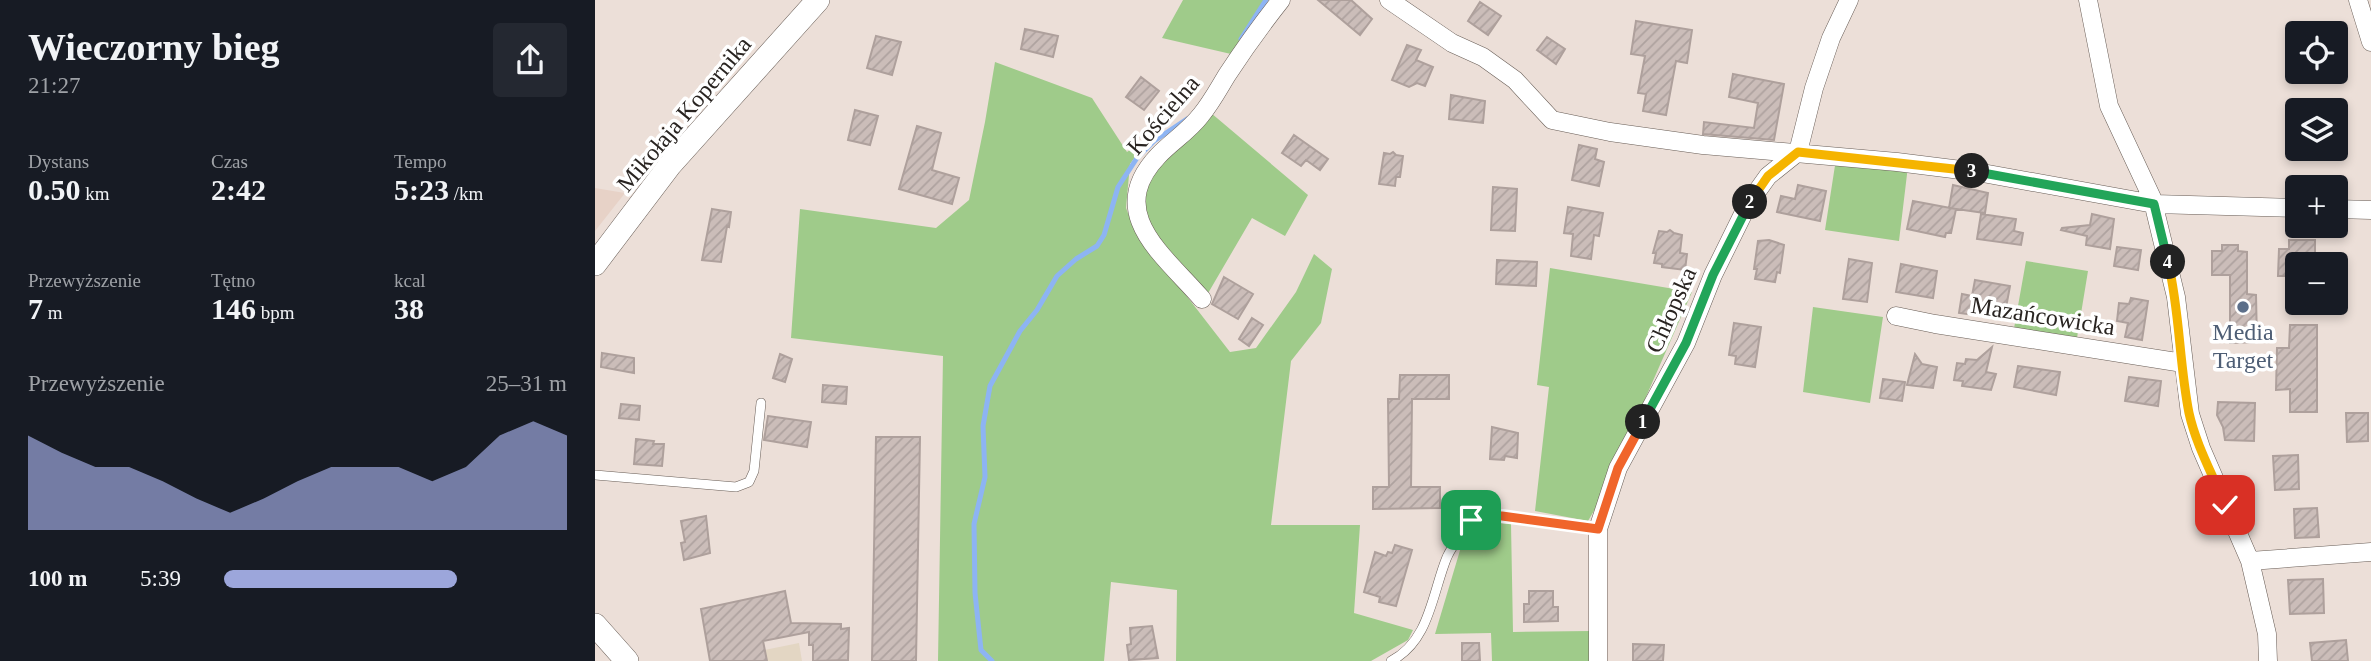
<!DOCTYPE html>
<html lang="pl">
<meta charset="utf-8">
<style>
:root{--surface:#171b24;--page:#242831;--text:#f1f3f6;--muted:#9ea1a6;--accent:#9ca6db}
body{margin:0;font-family:Georgia,serif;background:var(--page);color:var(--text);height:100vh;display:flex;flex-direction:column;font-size:26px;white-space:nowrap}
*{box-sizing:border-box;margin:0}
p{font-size:23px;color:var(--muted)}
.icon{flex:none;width:38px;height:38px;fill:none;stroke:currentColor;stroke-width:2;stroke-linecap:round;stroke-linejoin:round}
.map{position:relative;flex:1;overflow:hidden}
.drawer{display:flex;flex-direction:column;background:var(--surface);width:595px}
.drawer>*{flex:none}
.buttons{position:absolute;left:1690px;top:21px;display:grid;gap:14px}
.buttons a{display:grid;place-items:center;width:63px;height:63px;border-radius:7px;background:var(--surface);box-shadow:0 4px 10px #0003;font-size:35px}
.pin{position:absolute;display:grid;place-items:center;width:60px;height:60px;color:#fff;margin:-30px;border-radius:14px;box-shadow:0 4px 10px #0006}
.km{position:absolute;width:35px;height:35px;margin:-18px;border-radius:50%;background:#222;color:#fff;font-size:19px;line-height:35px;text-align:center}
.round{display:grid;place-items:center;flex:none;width:74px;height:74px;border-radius:7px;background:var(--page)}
.overview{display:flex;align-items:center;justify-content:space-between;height:119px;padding:0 28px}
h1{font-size:38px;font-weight:700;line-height:52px}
.figures{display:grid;grid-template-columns:repeat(3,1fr);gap:10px;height:119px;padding:7px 28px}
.figures div{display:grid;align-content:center}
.figures b{font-size:30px;font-weight:700}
.figures small{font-size:19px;font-weight:400}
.figures p{font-size:19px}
.chart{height:196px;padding:14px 28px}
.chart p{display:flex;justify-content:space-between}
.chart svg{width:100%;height:126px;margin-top:7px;fill:var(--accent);opacity:.7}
ul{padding:0 28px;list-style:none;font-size:23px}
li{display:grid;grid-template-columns:112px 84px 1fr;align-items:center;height:52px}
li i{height:18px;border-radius:9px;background:var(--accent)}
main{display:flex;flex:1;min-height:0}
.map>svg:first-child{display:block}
.built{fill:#e7d2c7}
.industrial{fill:#e3d6c3}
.green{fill:#9fcb8a}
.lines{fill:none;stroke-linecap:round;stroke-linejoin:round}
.stream{stroke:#8db4f3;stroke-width:5}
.building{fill:url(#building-hatch);stroke:#aea09c;stroke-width:2}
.service-casing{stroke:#685d56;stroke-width:10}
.minor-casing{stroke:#685d56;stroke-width:19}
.tertiary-casing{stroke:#685d56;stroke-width:24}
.service{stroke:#fff;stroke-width:9}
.minor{stroke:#fff;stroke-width:18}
.tertiary{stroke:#fff;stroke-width:23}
.split-1-casing{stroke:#fff;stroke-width:14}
.split-2-casing{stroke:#fff;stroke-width:14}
.split-3-casing{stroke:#fff;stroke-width:14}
.split-4-casing{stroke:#fff;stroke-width:14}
.split-5-casing{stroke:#fff;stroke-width:14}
.split-1{stroke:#f0652b;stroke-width:9}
.split-2{stroke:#22a559;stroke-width:9}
.split-3{stroke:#f5b400;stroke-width:9}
.split-4{stroke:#22a559;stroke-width:9}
.split-5{stroke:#f5b400;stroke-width:9}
.service-dot{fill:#5c6f8a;stroke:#fff;stroke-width:2.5}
.labels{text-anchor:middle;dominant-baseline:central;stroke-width:7;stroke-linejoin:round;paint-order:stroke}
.street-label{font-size:24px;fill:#292421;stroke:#fff}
.service-label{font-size:24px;fill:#4e5e75;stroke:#fff}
</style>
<main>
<section class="drawer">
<div class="overview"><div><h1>Wieczorny bieg</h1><p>21:27</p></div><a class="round"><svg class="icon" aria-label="share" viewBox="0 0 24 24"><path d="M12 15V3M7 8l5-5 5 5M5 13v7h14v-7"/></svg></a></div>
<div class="figures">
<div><p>Dystans</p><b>0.50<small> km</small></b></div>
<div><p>Czas</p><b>2:42</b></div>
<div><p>Tempo</p><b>5:23<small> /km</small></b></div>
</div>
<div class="figures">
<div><p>Przewyższenie</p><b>7<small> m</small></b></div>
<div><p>Tętno</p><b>146<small> bpm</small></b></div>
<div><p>kcal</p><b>38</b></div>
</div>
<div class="chart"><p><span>Przewyższenie</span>25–31 m</p>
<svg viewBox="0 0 160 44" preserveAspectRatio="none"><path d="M0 44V11L10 17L20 22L30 22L40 27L50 33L60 38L70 33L80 27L90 22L100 22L110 22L120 27L130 22L140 11L150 6L160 11V44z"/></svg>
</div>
<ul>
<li><b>100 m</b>5:39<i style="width:68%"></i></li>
</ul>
</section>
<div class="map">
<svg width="1776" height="661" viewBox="0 0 1776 661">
<defs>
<pattern id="building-hatch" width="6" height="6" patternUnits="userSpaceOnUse" patternTransform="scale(1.75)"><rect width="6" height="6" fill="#cbbdb9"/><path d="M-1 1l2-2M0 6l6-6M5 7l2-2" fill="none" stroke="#aea29f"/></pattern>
</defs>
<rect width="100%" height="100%" fill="#ecdfd8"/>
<!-- built -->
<path class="built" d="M0,188L30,193L0,231Z"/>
<!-- industrial -->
<path class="industrial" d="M204,643L207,661H115Z"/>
<!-- green -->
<path class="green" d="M588,0H670L636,54L567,38Z
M400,62L497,98L532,152L555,136L535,164L531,208L539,228L635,352L661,348L701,292L719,254L737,269L726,323L696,361L676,525H765L759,613L818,630L813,640L776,661H581L582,590L516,582L509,661H343L348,356L196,338L205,209L341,228L374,200L390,122Z
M616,113L713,195L690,236L657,218L612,295L554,228L545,192L550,177Z
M1241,159L1313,166L1304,241L1230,230Z
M1431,261L1493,271L1481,344L1418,334Z
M955,268L1097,292L1007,497L993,521L940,511L954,387L942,385Z
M1218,307L1288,317L1275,403L1208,392Z
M889,522L916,524L918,632L996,631L997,661H897L896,633L840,634L866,547Z"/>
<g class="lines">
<!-- stream -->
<path class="stream" d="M646,39L671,0
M397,661L386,650L380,593L379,524L390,477L388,426L395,386L425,331L442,310L462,276L481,259L502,246L509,235L523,187L542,158L559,141L592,119"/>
</g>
<!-- building -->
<path class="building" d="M723,0H756L777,19L765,35Z
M885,2L906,16L893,35L873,21Z
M1041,21L1097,30L1092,63L1081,61L1071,115L1048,111L1051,94L1043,93L1050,56L1036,54Z
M430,29L463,36L458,57L426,49Z
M281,36L306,42L297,75L272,68Z
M952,37L970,49L961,64L942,50Z
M812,45L826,50L821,60L838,67L830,86L822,83L814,87L797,80Z
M1138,74L1189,84L1179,140L1108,134L1109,122L1159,128L1163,103L1134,97Z
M546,77L564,91L549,110L531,97Z
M856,95L890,101L888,123L854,119Z
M260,110L283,116L275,145L253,140Z
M322,126L346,133L337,170L364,178L357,204L304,189Z
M699,135L733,159L725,170L711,160L706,166L687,153Z
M984,145L1002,149L1000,159L1009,162L1004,186L977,180Z
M798,152L801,155L808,156L805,177H801L800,186L784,184L789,153L795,154Z
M1203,185L1231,191L1225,221L1182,212L1186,196L1200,199Z
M1358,185L1393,193L1390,213L1354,208Z
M898,187L922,189L920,231L896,230Z
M1318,201L1361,209L1356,233H1351L1350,237L1312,229Z
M973,207L1008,213L1004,236L999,235L996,259L976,256L978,234L969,233Z
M117,209L136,212L134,227L132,226L126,262L107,260Z
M1386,214L1421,219L1419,231L1428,233L1426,245L1382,239Z
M1497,214L1519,219L1515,249L1491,245L1492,236L1466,230L1467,228L1495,225Z
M1075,230L1079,233L1087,235L1085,253L1092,254L1090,270L1067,267V264L1059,263L1061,253H1058L1064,231L1072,232Z
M1174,240L1189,245L1185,273L1182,272L1180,282L1160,279L1162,269H1159L1163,241Z
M1694,240H1720V264H1703V276H1683L1684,249H1694Z
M1627,245H1643V251L1652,252V294L1661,295L1662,342L1635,343V275H1617V251H1627Z
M1522,247L1546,250L1543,270L1519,266Z
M1254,259L1277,263L1272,302L1248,299Z
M902,260L942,262L941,286L901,284Z
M1306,264L1342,271L1338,298L1301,292Z
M629,277L658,294L643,319L617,304Z
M1380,280L1415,286L1410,313L1380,308L1379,315L1364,313L1367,294L1377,296Z
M1536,298L1553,301L1547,340L1530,337L1533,323L1522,321L1524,303L1534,304Z
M657,318L668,325L654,346L644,339Z
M1139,323L1166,327L1160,367L1140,364L1141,356L1134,355Z
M1695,325H1722V412H1695V389L1681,390L1682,348H1694Z
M1397,347L1391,372L1401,374L1396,390L1367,386L1368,381L1359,380L1362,363L1370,364L1371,359L1382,360Z
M7,353L39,358V373L6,367Z
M185,354L197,359L190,382L178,378Z
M1320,354L1327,364L1342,367L1338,388L1312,385Z
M1423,366L1465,372L1461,395L1419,387Z
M805,375H854V399H817L816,487H845V508L778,509V487H794L793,399H804Z
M1534,377L1566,381L1563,406L1530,401Z
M1288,379L1310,382L1307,401L1285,398Z
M228,385L252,387L251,404L227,402Z
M1623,402L1660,403L1659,441L1630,440L1628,427L1622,415Z
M26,404L45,406L44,420L24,418Z
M1751,413H1773V441L1752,442Z
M173,416L216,422L212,447L169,440Z
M897,427L923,433L922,458L910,456L909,460L895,459Z
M281,437H325L321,661H277Z
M41,439L59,441L58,444H69L67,466L39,464Z
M1703,455L1704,489L1680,490L1678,456Z
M1722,508L1724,537L1700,538L1699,509Z
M111,516L115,553L89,560L86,543L90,542L86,521Z
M800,545L817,550L801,606L784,602L785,597L769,592L780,552L791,556L793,552L797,553Z
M1728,579L1729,613L1695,614L1693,580Z
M190,591L196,623L246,624V629L254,628L253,660L218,661V645H214V632L168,641L172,661H115L106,609Z
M934,591H958V607H963V621L929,622V604H934Z
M557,626L563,658L534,660L532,645L536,644L535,628Z
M1751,640L1753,661H1717L1715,643Z
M867,643H884L885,661H867Z
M1038,644L1069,645L1068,661H1038Z"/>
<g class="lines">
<defs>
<path id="service" d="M0,475L141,487L154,482L159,471L166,403
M796,661C835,641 837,593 852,557C858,544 868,532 876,520L893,516H907L1003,529"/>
<path id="minor" d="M794,0L857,43L888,57L920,80L957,120L1015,132L1108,145L1302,162L1382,172L1559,204L1703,208
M1493,0L1514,106L1557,198L1581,297L1595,414L1606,448L1655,561L1672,634L1673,661
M1763,0L1776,42
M1741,209L1776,210
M607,299C569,255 509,213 563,156C576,142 594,131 606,115C616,103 624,88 632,75C649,49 667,24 686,0
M1301,316L1340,324L1588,363
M1655,561L1776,552
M1003,661V529L1023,468L1091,343L1118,275L1153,204L1173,176L1203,152L1219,88L1236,38L1254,0"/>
<path id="tertiary" d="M0,264L75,165L223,0
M0,625L32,661"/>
</defs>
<!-- service casing -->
<use href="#service" class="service-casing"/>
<!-- minor casing -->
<use href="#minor" class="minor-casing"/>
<!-- tertiary casing -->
<use href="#tertiary" class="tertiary-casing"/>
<!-- service -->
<use href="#service" class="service"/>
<!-- minor -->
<use href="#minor" class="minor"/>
<!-- tertiary -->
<use href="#tertiary" class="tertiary"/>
</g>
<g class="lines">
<defs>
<path id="split-1" d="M876,520L893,516H907L1003,529L1023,468L1048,422"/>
<path id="split-2" d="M1048,422L1091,343L1118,275L1155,202"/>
<path id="split-3" d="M1155,202L1173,176L1203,152L1377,171"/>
<path id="split-4" d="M1377,171L1559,204L1573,262"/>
<path id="split-5" d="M1573,262C1585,312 1584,363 1594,413C1601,445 1618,475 1630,505"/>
</defs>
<!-- split-1 casing -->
<use href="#split-1" class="split-1-casing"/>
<!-- split-2 casing -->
<use href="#split-2" class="split-2-casing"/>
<!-- split-3 casing -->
<use href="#split-3" class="split-3-casing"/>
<!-- split-4 casing -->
<use href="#split-4" class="split-4-casing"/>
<!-- split-5 casing -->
<use href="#split-5" class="split-5-casing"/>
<!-- split-1 -->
<use href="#split-1" class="split-1"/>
<!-- split-2 -->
<use href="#split-2" class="split-2"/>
<!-- split-3 -->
<use href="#split-3" class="split-3"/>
<!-- split-4 -->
<use href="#split-4" class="split-4"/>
<!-- split-5 -->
<use href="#split-5" class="split-5"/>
</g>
<!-- markers -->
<circle class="service-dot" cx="1648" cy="307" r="7"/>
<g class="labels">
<!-- street labels -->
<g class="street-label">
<text transform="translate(89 114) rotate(-50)">Mikołaja Kopernika</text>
<text transform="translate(568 115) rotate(-49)">Kościelna</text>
<text transform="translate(1076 310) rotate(-66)">Chłopska</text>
<text transform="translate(1448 316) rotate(9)">Mazańcowicka</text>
</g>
<!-- service labels -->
<g class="service-label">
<text x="1648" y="332">Media<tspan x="1648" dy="28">Target</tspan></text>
</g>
</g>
</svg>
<div class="buttons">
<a><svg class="icon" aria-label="locate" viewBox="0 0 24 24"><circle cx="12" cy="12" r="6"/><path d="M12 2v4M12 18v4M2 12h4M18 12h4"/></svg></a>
<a><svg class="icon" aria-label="layers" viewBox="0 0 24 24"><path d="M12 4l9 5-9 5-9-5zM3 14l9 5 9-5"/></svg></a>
<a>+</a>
<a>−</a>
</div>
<div class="pin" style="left:876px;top:520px;background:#1e9e55"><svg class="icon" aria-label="arrive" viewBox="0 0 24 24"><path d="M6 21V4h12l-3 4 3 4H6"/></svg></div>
<div class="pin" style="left:1630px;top:505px;background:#d93025"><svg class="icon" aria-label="check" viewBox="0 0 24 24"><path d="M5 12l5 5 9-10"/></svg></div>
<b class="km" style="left:1048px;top:422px">1</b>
<b class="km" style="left:1155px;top:202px">2</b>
<b class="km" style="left:1377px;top:171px">3</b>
<b class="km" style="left:1573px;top:262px">4</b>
</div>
</main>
